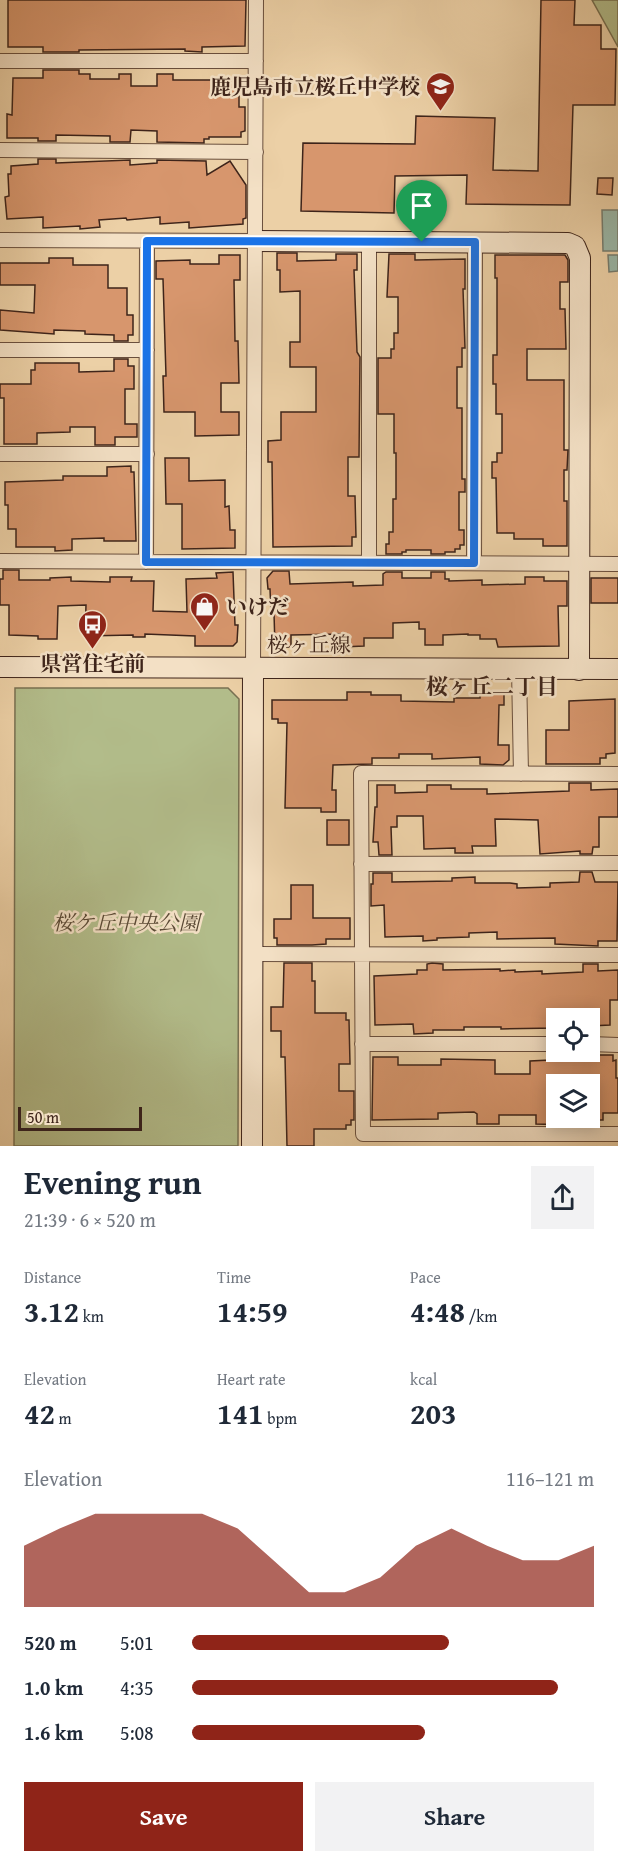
<!DOCTYPE html>
<meta charset="utf-8">
<style>
:root{--surface:#fff;--page:#f2f2f3;--text:#1f2937;--muted:#747a83;--accent:#8f2418}
body{margin:0;font-family:"Gentium Book Plus","Noto Serif JP",serif;background:var(--page);color:var(--text);height:100vh;display:flex;flex-direction:column;font-size:22px;white-space:nowrap}
*{box-sizing:border-box;margin:0}
p{font-size:20px;color:var(--muted)}
.icon{flex:none;width:33px;height:33px;fill:none;stroke:currentColor;stroke-width:2;stroke-linecap:round;stroke-linejoin:round}
.map{position:relative;height:1146px;overflow:hidden}
.side{display:flex;flex-direction:column;background:var(--surface);flex:1}
.side>*{flex:none}
.tools{position:absolute;left:546px;top:1008px;display:grid;gap:12px}
.tools a{display:grid;place-items:center;width:54px;height:54px;border-radius:0px;background:var(--surface);box-shadow:0 3px 15px #0003;font-size:30px}
.scale{position:absolute;left:18px;bottom:15px;width:124px;box-sizing:border-box;padding-left:6px;border:3px solid #3e241a;border-top:0;font-size:16px;line-height:21px;white-space:nowrap;color:#3e241a;-webkit-text-stroke:4px #f3e0c5;paint-order:stroke}
.pin{position:absolute;display:grid;place-items:center;width:51px;height:51px;color:#fff;margin:-62px -26px;border-radius:50% 50% 50% 0;rotate:-45deg;box-shadow:0 0 6px #0007}
.pin .icon{rotate:45deg}
.round{display:grid;place-items:center;flex:none;width:63px;height:63px;border-radius:0px;background:var(--page)}
.headline{display:flex;align-items:center;justify-content:space-between;height:102px;padding:0 24px}
h1{font-size:33px;font-weight:600;line-height:45px}
.figures{display:grid;grid-template-columns:repeat(3,1fr);gap:9px;height:102px;padding:6px 24px}
.figures div{display:grid;align-content:center}
.figures b{font-size:30px;font-weight:600}
.figures small{font-size:16px;font-weight:400}
.figures p{font-size:16px}
.chart{height:168px;padding:12px 24px}
.chart p{display:flex;justify-content:space-between}
.chart svg{width:100%;height:108px;margin-top:6px;fill:var(--accent);opacity:.7}
.button{display:flex;gap:12px;margin-top:auto;padding:12px 24px}
.button a{flex:1;height:69px;border-radius:0px;background:var(--accent);color:#fff;font-size:24px;font-weight:600;line-height:69px;text-align:center}
.button a+a{background:var(--page);color:var(--text)}
ul{padding:0 24px;list-style:none;font-size:20px}
li{display:grid;grid-template-columns:96px 72px 1fr;align-items:center;height:45px}
li i{height:15px;border-radius:8px;background:var(--accent)}
.map>svg:first-child{display:block}
.green{fill:#b2bc8a;stroke:#787052;stroke-width:1.5}
.water{fill:#99b7a8;stroke:#757c6f;stroke-width:1.5}
.building{fill:#d7966d;stroke:#3e241a;stroke-width:1.5}
.lines{fill:none;stroke-linecap:round;stroke-linejoin:round}
.street-casing{stroke:#6a4f3d;stroke-width:16}
.secondary-casing{stroke:#3e241a;stroke-width:22}
.street{stroke:#f3e0c5;stroke-width:14}
.secondary{stroke:#f3e0c5;stroke-width:20}
.route-casing{stroke:#fff;stroke-width:12}
.route{stroke:#1a73e8;stroke-width:8}
.labels{text-anchor:middle;dominant-baseline:central;stroke-width:5;stroke-linejoin:round;paint-order:stroke}
.poi-label{font-size:21px;font-weight:bold;fill:#3e241a;stroke:#f3e0c5;text-anchor:end}
.street-label{font-size:21px;fill:#3e241a;stroke:#f3e0c5}
.park-label{font-size:21px;font-style:italic;fill:#5b4a36;stroke:#f3e0c5}
.neighbourhood-label{font-size:22px;font-weight:bold;fill:#3e241a;stroke:#f3e0c5}
</style>
<div class="map">
<svg width="618" height="1146" viewBox="0 0 618 1146">
<rect width="100%" height="100%" fill="#ecd0a6"/>
<filter id="stains"><feTurbulence type="fractalNoise" baseFrequency=".00333" numOctaves="4"/><feColorMatrix values="0 0 0 0 .2 0 0 0 0 .09 0 0 0 0 .02 0 0 0 .5 -.17"/></filter>
<radialGradient id="worn" r=".72"><stop offset=".6" stop-color="#630" stop-opacity="0"/><stop offset="1" stop-color="#630" stop-opacity=".3"/></radialGradient>
<!-- green -->
<path class="green" d="M592,0H618V47Z
M15,688H228L239,699L238,1146H14Z"/>
<!-- water -->
<path class="water" d="M602,210H618V251H603Z
M608,255H618V271L609,272Z"/>
<!-- building -->
<path class="building" d="M8,0H246L245,46L202,47V52L185,51V49L79,50V52H43V47H8Z
M541,0H575L574,25H601V49H616L615,105H573L570,205L466,204L467,175L395,176L394,213L301,211L303,143L415,144L416,116L495,118L493,170L538,171Z
M43,70H79V74H90V79H119V74H131V86H157V74H173V80H239V107H245V131L241,132V137H209V139H204V143L157,142V131L131,130L130,142H110V136L56,135V141H38V138H7V114L12,115L13,78H43Z
M38,159H56V163L130,160V165L157,163V160L206,161L207,175L230,161L246,185V218L243,219V224L189,228V222L160,224V217L127,220L126,218L99,220L100,227L80,229V226L43,228V217L7,219L5,197L9,196L8,174H11V166L38,164Z
M598,178H613L612,195L597,194Z
M277,253H297V261L336,260V254H357V270H354L357,352L360,357L359,457H348V496H355L356,537H352V546L273,547L272,462H268V441L281,440V412H316V367H290V342H300V291L280,292V270H277Z
M389,254H415V260L465,259V289H463L465,348H462V367H457V408H462V479H465V492H459V530H464V545H460V549H455V552H445V554H431V550H406V552H402V554H386V544H389V532H393V499H396V453H394V414H378V358H391V349H394V333H398V297H387Z
M219,255H240V280H234L235,341H238L239,383H221V412H239V435L195,436V412H164L163,376H166L163,279H156V261L190,260V264H219Z
M495,255H565L568,260V282H560V309H565L566,349H527V380H564V450H568L567,470H564V501H567V546H543V539H514V533H497L496,478H492V462H497V453H502V414H496V384H493V355H497V278H495Z
M49,258H73V265H108V288H127V315H133V335H128V341H114V335L85,334V331L54,330V334L0,330V310L34,313L35,285H0V263H49Z
M114,359H128V366H134V389H125V424H137V437H115V445H95V427H70V432L37,433V444H4V398H0V384H31V370H35V363H79V372L114,371Z
M165,458H189V481L225,480V507L229,506L230,530H235V548L182,549V504H166Z
M131,466V472H134L136,541H104V538L72,539V550L55,551V547H16V529H8V505H5V482L63,480V476H107V467Z
M3,570H19V580H50V578L71,577V581L110,582V577H132L131,581H154L153,611L187,612L186,579L217,578L216,573L233,572L235,625H238L237,642L233,646H195V636L145,634V637H133V635L85,636L86,605L58,606L57,639H38V636L9,635V605H0V579H3Z
M273,571H289L290,584L353,582V586L383,585V574L386,572H402V578H431V572H445V579H449V581L482,580V585L525,584V577H544V581H567V606H558L559,646L498,647L496,639H480V635H468V634L443,635V645H425V629H419V622L393,623V638H364V646L342,647V634L291,635V647H275L274,613H271L270,589H268L267,578Z
M591,578H618V603H591Z
M480,691H504V705H499L498,745H509V760L503,765L480,764V757L432,759V754H399V758H372V764L333,765L332,790H336V812H321V808H285L287,723H278V719H272V700H347V692H371V695H401V701L454,702V698H480Z
M615,699V753L606,754V758H600V764H546V730H569V701Z
M569,783H591V790L618,789V817H599V847H593L592,854H580V851L540,854L538,820L495,819L496,846H472L473,853H455V848L424,849L423,816H397V827H391L392,855H379L378,842H373L375,807H377V785H395V793L427,792V785H451V789H487V794L569,791Z
M327,820H349V845H327Z
M580,872H592L595,882H618L617,941H598V946L555,944V938L497,939V932L469,933V937L437,938V940L423,941V936L385,937L384,905L371,906V884H373V873H392V882L452,881V878L475,877V883H510L517,884V888L550,887V883L579,882Z
M291,885H313V918H350V939H326V944L312,945H277V938H274V919H291Z
M284,963H312V981H315V1013H346V1020H349L350,1064H339V1091H354V1120H351V1125H346V1129H314V1146H287L285,1057H281V1031H271V1007H283Z
M432,963L443,964V970L500,969V971L515,970V972L542,971V974L583,972V964H598V971L618,970V1000H610V1025L590,1026V1018H556V1028L501,1029V1027H464V1030H433V1033L414,1034L413,1024L375,1025L374,976L417,974V970H427V964Z
M550,1055H613V1061L616,1060V1078H618V1113H603V1120H590V1084H556V1118H570V1125L536,1124V1115H499V1124H477V1114L474,1112L438,1113V1119L372,1120L373,1057H398V1065H441V1059L495,1060V1074H530V1061L550,1060Z"/>
<g class="lines">
<defs>
<path id="street" d="M0,61H256
M0,150L256,152
M0,240L256,241
M369,242V563
M0,350H147
M0,454H147
M0,561L618,564
M146,562L147,241
M474,563L475,242
M253,668L256,0
M519,669L521,774
M618,774L361,773L363,1134H618
M361,864L618,863
M253,954L618,955
M362,1044H556
M590,1044L618,1045"/>
<path id="secondary" d="M256,241L568,243L575,246L580,258L579,670
M0,667L618,669
M252,1146L253,668"/>
</defs>
<!-- street casing -->
<use href="#street" class="street-casing"/>
<!-- secondary casing -->
<use href="#secondary" class="secondary-casing"/>
<!-- street -->
<use href="#street" class="street"/>
<!-- secondary -->
<use href="#secondary" class="secondary"/>
</g>
<g class="lines">
<defs>
<path id="route" d="M147,241L475,242L474,563L146,562Z"/>
</defs>
<!-- route casing -->
<use href="#route" class="route-casing"/>
<!-- route -->
<use href="#route" class="route"/>
</g>
<!-- icons -->
<defs>
<symbol id="school-pin" viewBox="-11 -11 22 30"><path d="M0 17L-7.5 6A9.5 9.5 0 1 1 7.5 6Z" fill="#8f2418" stroke="#f3e0c5"/><path d="M0-5L7-2L0 1L-7-2ZM-4 1L0 2.5L4 1V4Q0 6-4 4Z" fill="#fff"/></symbol>
<symbol id="shop-pin" viewBox="-11 -11 22 30"><path d="M0 17L-7.5 6A9.5 9.5 0 1 1 7.5 6Z" fill="#8f2418" stroke="#f3e0c5"/><path d="M-5-2.5h2.3a2.7 3.5 0 0 1 5.4 0H5L5.5 6h-11ZM-1.5-2.5h3a1.5 2.3 0 0 0-3 0Z" fill="#fff"/></symbol>
<symbol id="bus-pin" viewBox="-11 -11 22 30"><path d="M0 17L-7.5 6A9.5 9.5 0 1 1 7.5 6Z" fill="#8f2418" stroke="#f3e0c5"/><path d="M-5-6H5V4H4V6H2V4H-2V6H-4V4H-5ZM-3.5-4V0h7V-4ZM-3.5 1.2v1.5H-2V1.2ZM2 1.2v1.5H3.5V1.2Z" fill="#fff"/></symbol>
</defs>
<g fill-rule="evenodd">
<use href="#school-pin" x="424" y="70" width="33" height="45"/>
<use href="#shop-pin" x="188" y="590" width="33" height="45"/>
<use href="#bus-pin" x="76" y="608" width="33" height="45"/>
</g>
<g class="labels">
<!-- poi labels -->
<g class="poi-label">
<text x="420" y="86">鹿児島市立桜丘中学校</text>
<text x="226" y="606" text-anchor="start">いけだ</text>
<text x="93" y="663" text-anchor="middle">県営住宅前</text>
</g>
<!-- street labels -->
<g class="street-label">
<text x="309" y="644">桜ヶ丘線</text>
</g>
<!-- park labels -->
<g class="park-label">
<text x="126" y="922">桜ケ丘中央公園</text>
</g>
<!-- neighbourhood labels -->
<g class="neighbourhood-label">
<text x="492" y="686">桜ヶ丘二丁目</text>
</g>
</g>
<rect width="100%" height="100%" filter="url(#stains)"/>
<rect width="100%" height="100%" fill="url(#worn)"/>
</svg>
<div class="tools">
<a><svg class="icon" aria-label="locate" viewBox="0 0 24 24"><circle cx="12" cy="12" r="6"/><path d="M12 2v4M12 18v4M2 12h4M18 12h4"/></svg></a>
<a><svg class="icon" aria-label="layers" viewBox="0 0 24 24"><path d="M12 4l9 5-9 5-9-5zM3 14l9 5 9-5"/></svg></a>
</div>
<div class="scale">50 m</div>
<div class="pin" style="left:422px;top:242px;background:#1e9e55"><svg class="icon" aria-label="arrive" viewBox="0 0 24 24"><path d="M6 21V4h12l-3 4 3 4H6"/></svg></div>
</div>
<section class="side">
<div class="headline"><div><h1>Evening run</h1><p>21:39 · 6 × 520 m</p></div><a class="round"><svg class="icon" aria-label="share" viewBox="0 0 24 24"><path d="M12 15V3M7 8l5-5 5 5M5 13v7h14v-7"/></svg></a></div>
<div class="figures">
<div><p>Distance</p><b>3.12<small> km</small></b></div>
<div><p>Time</p><b>14:59</b></div>
<div><p>Pace</p><b>4:48<small> /km</small></b></div>
</div>
<div class="figures">
<div><p>Elevation</p><b>42<small> m</small></b></div>
<div><p>Heart rate</p><b>141<small> bpm</small></b></div>
<div><p>kcal</p><b>203</b></div>
</div>
<div class="chart"><p><span>Elevation</span>116–121 m</p>
<svg viewBox="0 0 160 44" preserveAspectRatio="none"><path d="M0 44V19L10 12L20 6L30 6L40 6L50 6L60 12L70 25L80 38L90 38L100 32L110 19L120 12L130 19L140 25L150 25L160 19V44z"/></svg>
</div>
<ul>
<li><b>520 m</b>5:01<i style="width:64%"></i></li>
<li><b>1.0 km</b>4:35<i style="width:91%"></i></li>
<li><b>1.6 km</b>5:08<i style="width:58%"></i></li>
</ul>
<div class="button"><a>Save</a><a>Share</a></div>
</section>
